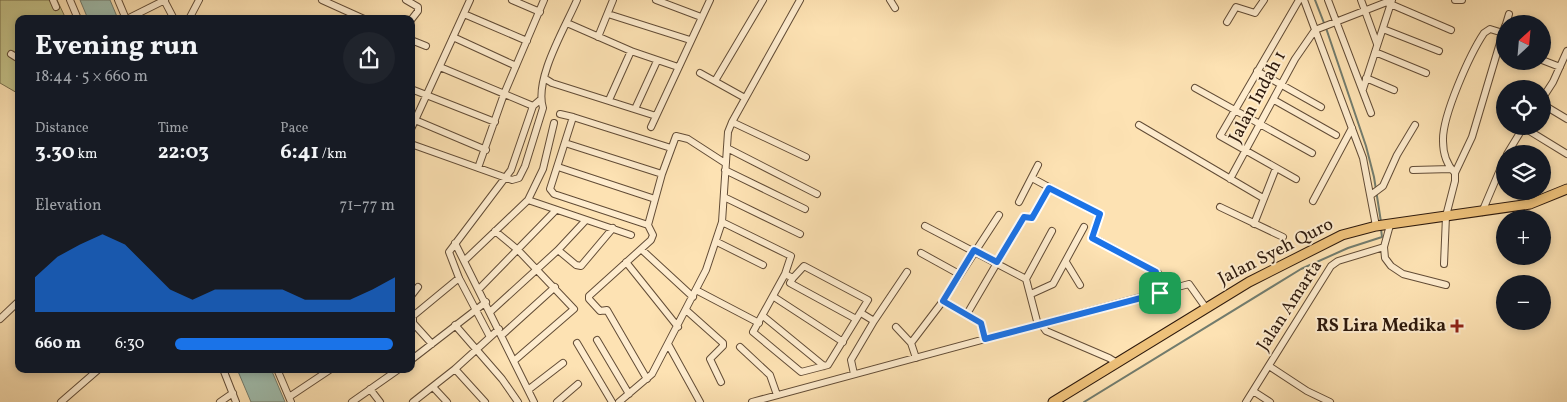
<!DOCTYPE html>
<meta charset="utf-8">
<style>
:root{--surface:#171b24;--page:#20242c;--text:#f1f3f6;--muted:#9ea1a6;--accent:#1a73e8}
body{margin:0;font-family:Vollkorn,serif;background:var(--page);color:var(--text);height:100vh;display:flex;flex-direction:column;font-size:19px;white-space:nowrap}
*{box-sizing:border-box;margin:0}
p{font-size:16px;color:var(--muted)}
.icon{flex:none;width:28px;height:28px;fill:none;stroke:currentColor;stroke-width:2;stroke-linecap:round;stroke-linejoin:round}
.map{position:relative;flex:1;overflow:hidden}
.drawer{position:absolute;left:15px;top:15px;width:400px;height:358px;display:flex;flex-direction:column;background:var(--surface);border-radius:10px;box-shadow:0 2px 8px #0003}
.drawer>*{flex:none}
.needle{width:32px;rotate:26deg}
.buttons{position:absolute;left:1496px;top:15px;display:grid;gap:10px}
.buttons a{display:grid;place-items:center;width:55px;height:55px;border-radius:50%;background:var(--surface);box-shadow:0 2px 8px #0003;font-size:25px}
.pin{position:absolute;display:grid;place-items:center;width:42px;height:42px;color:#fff;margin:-21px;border-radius:10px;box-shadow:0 2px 8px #0006}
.round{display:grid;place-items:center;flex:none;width:52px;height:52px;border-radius:26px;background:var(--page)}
.head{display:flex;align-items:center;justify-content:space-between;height:85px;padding:0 20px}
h1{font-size:28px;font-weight:700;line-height:38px}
.figures{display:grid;grid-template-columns:repeat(3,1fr);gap:8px;height:85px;padding:5px 20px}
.figures div{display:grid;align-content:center}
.figures b{font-size:21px;font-weight:700}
.figures small{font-size:14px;font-weight:400}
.figures p{font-size:14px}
.chart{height:140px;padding:10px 20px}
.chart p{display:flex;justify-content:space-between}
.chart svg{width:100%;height:90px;margin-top:5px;fill:var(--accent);opacity:.7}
ul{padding:0 20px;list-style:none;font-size:16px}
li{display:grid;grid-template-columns:80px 60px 1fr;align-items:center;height:38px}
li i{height:12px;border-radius:6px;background:var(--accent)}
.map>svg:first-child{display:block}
.green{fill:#c4c289;stroke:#796e4b}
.water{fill:#9fbdae;stroke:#727c6e}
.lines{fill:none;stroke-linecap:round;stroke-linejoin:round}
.stream{stroke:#727c6e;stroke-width:2}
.minor-casing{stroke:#624c36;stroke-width:8}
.major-casing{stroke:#2e1a0d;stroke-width:11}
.minor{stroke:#feecce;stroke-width:6}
.major{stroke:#eec17a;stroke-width:9}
.route-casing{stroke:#fff;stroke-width:10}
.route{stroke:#1a73e8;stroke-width:6}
.poi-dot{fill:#8f2418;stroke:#feecce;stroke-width:2}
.labels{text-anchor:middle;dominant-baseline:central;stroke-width:4;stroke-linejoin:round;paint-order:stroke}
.street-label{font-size:18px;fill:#2e1a0d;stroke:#feecce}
.poi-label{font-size:18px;font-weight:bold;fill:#2e1a0d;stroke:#feecce;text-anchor:end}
</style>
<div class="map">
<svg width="1567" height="402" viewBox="0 0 1567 402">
<rect width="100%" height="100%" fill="#fde2b3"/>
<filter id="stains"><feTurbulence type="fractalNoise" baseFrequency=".004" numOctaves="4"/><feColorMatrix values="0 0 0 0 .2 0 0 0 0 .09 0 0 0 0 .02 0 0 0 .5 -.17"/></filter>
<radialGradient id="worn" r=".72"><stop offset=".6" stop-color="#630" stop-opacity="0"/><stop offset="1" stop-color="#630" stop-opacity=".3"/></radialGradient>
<!-- green -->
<path class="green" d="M0,0H57L66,19H19V94L0,83Z"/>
<!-- water -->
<path class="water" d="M80,0H110L118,19H88Z
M237,369H271L285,402H251Z"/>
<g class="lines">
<!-- stream -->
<path class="stream" d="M1315,0L1324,23
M1326,28L1366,146L1374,177L1381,222
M1084,402L1301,269L1348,248L1382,237L1381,229"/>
<defs>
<path id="minor" d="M53,0L56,7
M70,0L78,19
M118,0L126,19
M164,0L174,19
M322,0L364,19
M406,0L418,7V11L411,20
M512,0L540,12
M656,0L701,17
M890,0L895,8
M1304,0L1363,158L1376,226
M1328,0L1371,113
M1361,0L1377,44
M1455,0H1462
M1388,3L1451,30
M464,14L527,41
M608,14L690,40
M127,19L165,0
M189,19L199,0
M1227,22L1236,7L1255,13L1264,0
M567,23L631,51L678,67
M1506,24L1509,14
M1383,29L1439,51
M453,37L516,66
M598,37L613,0
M411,40L426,46
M1375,52L1426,73
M11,54L19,59
M1542,60L1560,67
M440,67L533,106
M1257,71L1321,107
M700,73L745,98
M544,78L552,83L656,116
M1366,78L1394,90
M715,81L763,0
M1195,88L1312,153
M411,89L495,122
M1363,89L1392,0
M1542,99L1553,82L1567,51
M609,100L631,51
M1274,100L1336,135
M1542,104L1567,119
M635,109L657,61
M560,114L573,117
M415,120L486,150
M732,122L806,157
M1139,125L1263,198
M651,127L710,0
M1523,127L1567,154
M411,129L470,0
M565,143L662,174
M411,144L512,180L519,178L525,166L543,108C534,79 565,28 577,0
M727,148L817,194
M1507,154L1524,126
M558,167L655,199
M478,168L504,94L544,0
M725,170L805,209
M1413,170L1451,169
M1455,173C1447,165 1443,153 1443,141C1442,116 1470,54 1484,33L1490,29L1503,33
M1032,178L1100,215L1092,237L1158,273L1160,293
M1230,179L1295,59L1315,30L1387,2
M1296,179L1220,136L1299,0
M1371,195L1383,186L1397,155L1415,125
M724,197L800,234
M528,200L543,169L554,123
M1313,201L1352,128
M1019,202L1038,165
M1220,207L1283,237
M1482,212L1505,158
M722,222L791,256L785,274L753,332L801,372L828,365L868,300L804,266L793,278L785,274
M1254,224L1276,168
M648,225L554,194L550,189L573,117L671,148
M925,226L1026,279L1038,325
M495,231L518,250L574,309L515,360
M717,242L763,265
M455,243L534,402
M1384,247L1385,258L1391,266L1403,274L1446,285
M641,249L693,297
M558,250L576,265L581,266L613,228
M921,253L959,274
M465,260L528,200L631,235
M626,262L678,327
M1066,262L1080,285
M1444,264L1446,216L1455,181V173L1472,137L1505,26
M793,278L790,283L856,319
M1026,279L1052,231
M479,289L556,210
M696,290L759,323
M1031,294L1053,284L1084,227
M411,296L418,287
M774,297L843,342
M686,310L723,343V346L710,359L721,382
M490,312L558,250L586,220
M861,313L874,321L907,272
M967,314L943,301L999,215
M763,316L824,366
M0,319L19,301
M1041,324L1046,331L1109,358L1117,363
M455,325L502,379L518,402
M896,327L911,343L916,358
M502,335L555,287
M490,337L459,278L449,252L511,170L533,106L540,100
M985,339L981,323L967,314L1024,217L1032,218L1049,188
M597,340L629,394
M577,343L612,402
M911,343L943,301
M432,344L413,323V316L459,278
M668,344L700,402
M740,347L770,375L777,395
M411,360L486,302
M1269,366L1307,391L1330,402
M223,369L236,402
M277,369L291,402
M455,369L485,402
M854,374L851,360L874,321
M647,379L607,310L600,311L589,299V296L651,240L653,235L648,225L662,174L676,136L688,139L725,163
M433,387L447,402
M370,389L380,402
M528,390L563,363
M1253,391L1270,402
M289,397L331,369
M61,402L99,369
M220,402L233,393
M352,402L399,369
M413,402L455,369L499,329
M557,402L578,384
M619,402L652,374L706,270L722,222L728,132L732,122L800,0
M752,402L1189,284L1206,308
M1246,402L1331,266L1338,261L1384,247L1390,225"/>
<path id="major" d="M1053,402L1249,282L1342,235L1376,226L1530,204L1567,189"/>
</defs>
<!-- minor casing -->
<use href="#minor" class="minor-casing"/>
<!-- major casing -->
<use href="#major" class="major-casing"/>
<!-- minor -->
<use href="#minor" class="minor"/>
<!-- major -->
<use href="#major" class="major"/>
</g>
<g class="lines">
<defs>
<path id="route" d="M1049,188L1100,214L1092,238L1156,272L1160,293L985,339L981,323L943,301L974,250L997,262L1024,217L1032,218Z"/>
</defs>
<!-- route casing -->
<use href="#route" class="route-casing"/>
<!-- route -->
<use href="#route" class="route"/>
</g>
<!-- markers -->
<path class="poi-dot" d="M1454.5 318.5h5v5h5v5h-5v5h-5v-5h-5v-5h5z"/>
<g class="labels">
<!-- street labels -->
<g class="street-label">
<text transform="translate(1258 97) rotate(-62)">Jalan Indah 1</text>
<text transform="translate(1276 252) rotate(-27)">Jalan Syeh Quro</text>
<text transform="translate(1290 306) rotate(-57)">Jalan Amarta</text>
</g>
<!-- poi labels -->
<g class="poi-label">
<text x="1446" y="326">RS Lira Medika</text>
</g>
</g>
<rect width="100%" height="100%" filter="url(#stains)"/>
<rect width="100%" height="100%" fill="url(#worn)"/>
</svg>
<div class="buttons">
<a><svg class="needle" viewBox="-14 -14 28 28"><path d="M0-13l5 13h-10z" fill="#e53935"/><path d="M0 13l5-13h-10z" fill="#9ea1a6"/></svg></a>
<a><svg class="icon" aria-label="locate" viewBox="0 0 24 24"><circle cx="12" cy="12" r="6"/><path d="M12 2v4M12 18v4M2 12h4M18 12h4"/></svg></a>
<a><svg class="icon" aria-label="layers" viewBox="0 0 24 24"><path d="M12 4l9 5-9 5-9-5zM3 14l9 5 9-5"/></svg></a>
<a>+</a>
<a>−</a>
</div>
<div class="pin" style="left:1160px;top:293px;background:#1e9e55"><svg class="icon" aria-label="arrive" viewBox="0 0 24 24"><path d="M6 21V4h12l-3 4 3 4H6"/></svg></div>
<section class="drawer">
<div class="head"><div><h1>Evening run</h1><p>18:44 · 5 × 660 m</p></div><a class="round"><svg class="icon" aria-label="share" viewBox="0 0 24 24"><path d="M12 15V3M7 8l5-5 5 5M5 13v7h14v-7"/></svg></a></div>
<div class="figures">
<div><p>Distance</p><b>3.30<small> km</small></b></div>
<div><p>Time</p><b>22:03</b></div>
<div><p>Pace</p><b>6:41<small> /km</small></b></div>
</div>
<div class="chart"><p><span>Elevation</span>71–77 m</p>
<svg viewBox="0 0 160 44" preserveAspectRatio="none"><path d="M0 44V27L10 17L20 11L30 6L40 11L50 22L60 33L70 38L80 33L90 33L100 33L110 33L120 38L130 38L140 38L150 33L160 27V44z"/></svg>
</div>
<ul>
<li><b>660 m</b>6:30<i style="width:99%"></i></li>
</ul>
</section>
</div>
